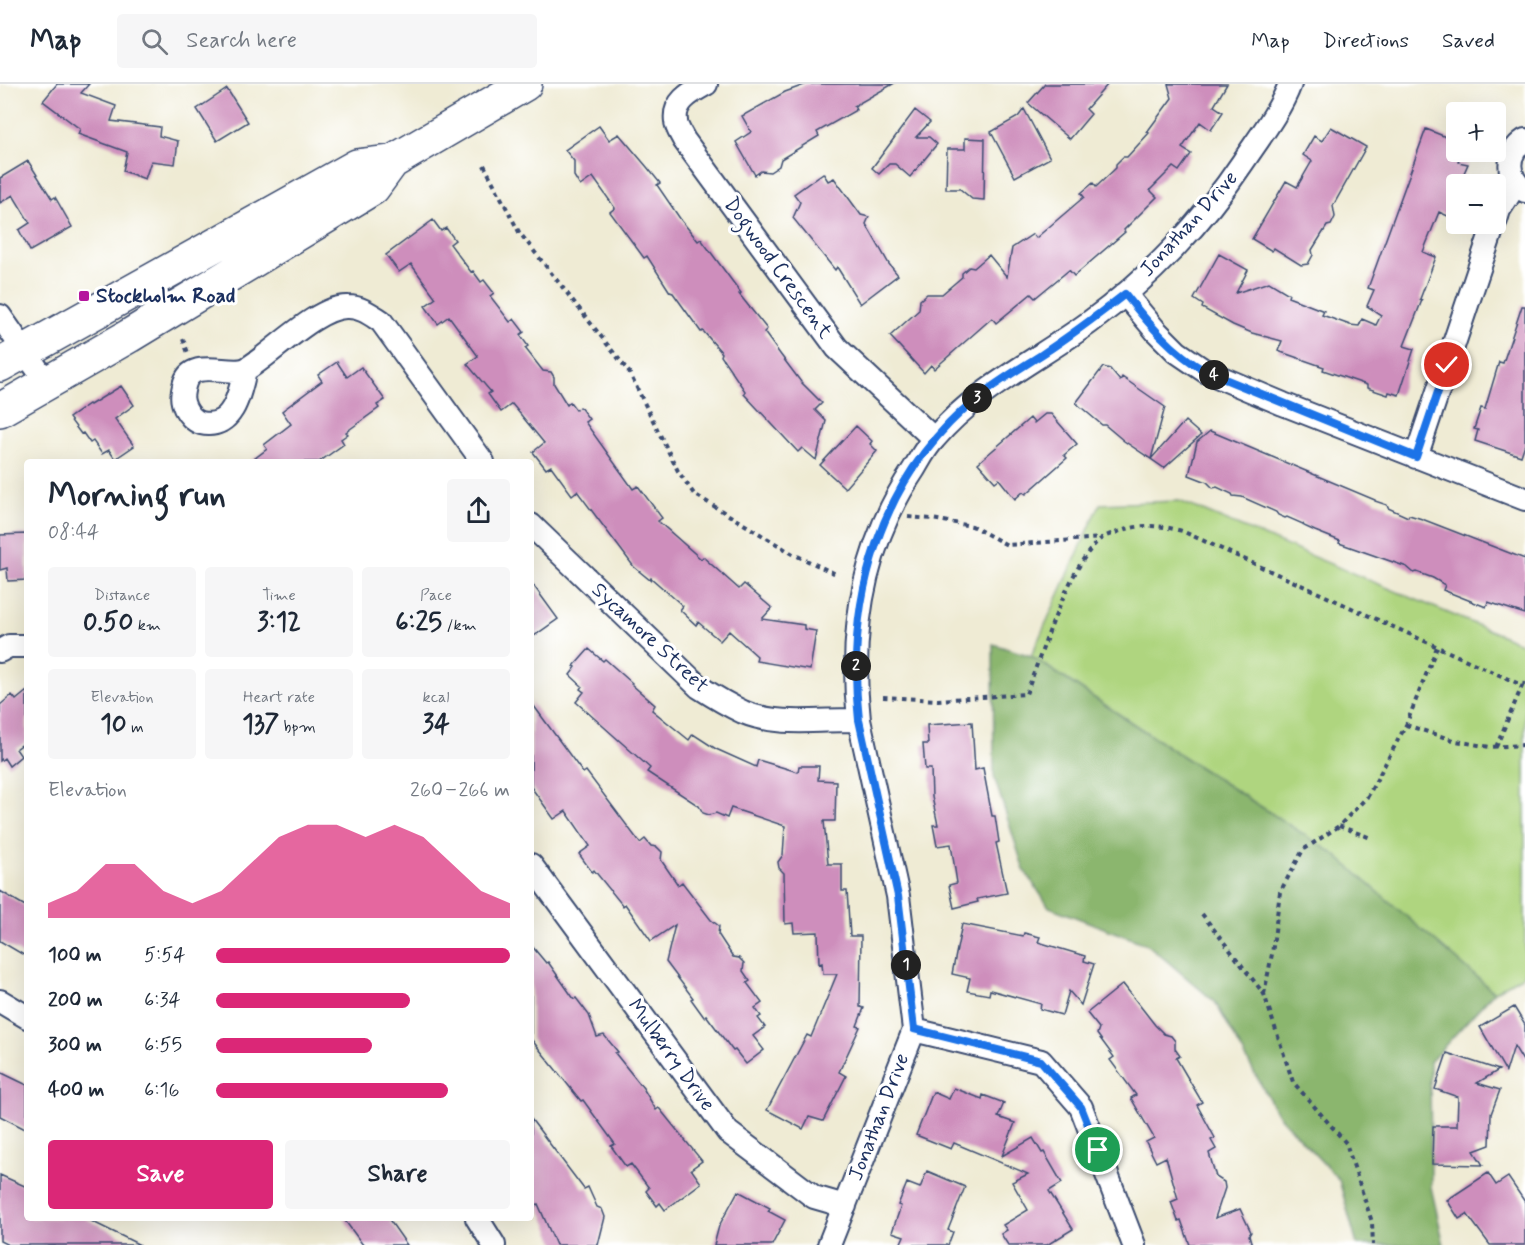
<!DOCTYPE html>
<meta charset="utf-8">
<style>
:root{--surface:#fff;--page:#f6f6f7;--text:#1f2937;--muted:#747a83;--line:#e0e1e3;--accent:#db2777}
body{margin:0;font-family:Mynerve,sans-serif;background:var(--page);color:var(--text);height:100vh;display:flex;flex-direction:column;font-size:22px;white-space:nowrap}
*{box-sizing:border-box;margin:0}
p{font-size:20px;color:var(--muted)}
.icon{flex:none;width:33px;height:33px;fill:none;stroke:currentColor;stroke-width:2;stroke-linecap:round;stroke-linejoin:round}
.map{position:relative;flex:1;overflow:hidden}
.sheet{position:absolute;left:24px;top:375px;width:510px;height:762px;display:flex;flex-direction:column;background:var(--surface);border-radius:6px;box-shadow:0 6px 24px #0002}
.sheet>*{flex:none}
.fabs{position:absolute;left:1446px;top:18px;display:grid;gap:12px}
.fabs a{display:grid;place-items:center;width:60px;height:60px;border-radius:6px;background:var(--surface);box-shadow:0 6px 24px #0002;font-size:30px}
.pin{position:absolute;display:grid;place-items:center;width:51px;height:51px;color:#fff;margin:-26px;border:3px solid #fff;border-radius:50%;box-shadow:0 2px 6px #0007}
.km{position:absolute;width:30px;height:30px;margin:-15px;border-radius:50%;background:#222;color:#fff;font-size:16px;line-height:30px;text-align:center}
.round{display:grid;place-items:center;flex:none;width:63px;height:63px;border-radius:6px;background:var(--page)}
.summary{display:flex;align-items:center;justify-content:space-between;height:102px;padding:0 24px}
h1{font-size:33px;font-weight:800;line-height:45px}
.stats{display:grid;grid-template-columns:repeat(3,1fr);gap:9px;height:102px;padding:6px 24px}
.stats div{display:grid;align-content:center;border-radius:6px;background:var(--page);text-align:center}
.stats b{font-size:26px;font-weight:800}
.stats small{font-size:16px;font-weight:400}
.stats p{font-size:16px}
.chart{height:168px;padding:12px 24px}
.chart p{display:flex;justify-content:space-between}
.chart svg{width:100%;height:108px;margin-top:6px;fill:var(--accent);opacity:.7}
.primary-button{display:flex;gap:12px;margin-top:auto;padding:12px 24px}
.primary-button a{flex:1;height:69px;border-radius:6px;background:var(--accent);color:#fff;font-size:24px;font-weight:800;line-height:69px;text-align:center}
.primary-button a+a{background:var(--page);color:var(--text)}
ul{padding:0 24px;list-style:none;font-size:20px}
li{display:grid;grid-template-columns:96px 72px 1fr;align-items:center;height:45px}
li i{height:15px;border-radius:8px;background:var(--accent)}
header{display:flex;align-items:center;gap:36px;box-sizing:border-box;height:84px;padding:0 30px;background:var(--surface);border-bottom:2px solid var(--line)}
header strong{font-size:28px}
nav{display:flex;gap:33px;margin-inline-start:auto;font-size:21px}
.search{width:420px;height:54px;background:var(--page);display:flex;align-items:center;gap:15px;box-sizing:border-box;padding:0 21px;border-radius:6px;color:var(--muted);font-size:22px}
.map>svg:first-child{display:block}
.green{fill:#afd57f;stroke:#65826e;stroke-width:1.5}
.forest{fill:#8bb66e;stroke:#537266;stroke-width:1.5}
.building{fill:#ce8ebc}
.lines{fill:none;stroke-linecap:round;stroke-linejoin:round}
.minor-casing{stroke:#3b4b70;stroke-width:26}
.secondary-casing{stroke:#3b4b70;stroke-width:36}
.path{stroke:#3b4b70;stroke-width:4;stroke-dasharray:4.5 4.5;stroke-linecap:butt}
.minor{stroke:#fff;stroke-width:22}
.secondary{stroke:#fff;stroke-width:33}
.route-casing{stroke:#fff;stroke-width:12}
.route{stroke:#1a73e8;stroke-width:8}
.poi-dot{fill:#b5179e;stroke:#fff;stroke-width:2}
.labels{text-anchor:middle;dominant-baseline:central;stroke-width:6;stroke-linejoin:round;paint-order:stroke}
.street-label{font-size:21px;fill:#1b2f5e;stroke:#fff}
.poi-label{font-size:21px;font-weight:bold;fill:#1b2f5e;stroke:#fff;text-anchor:start}
</style>
<header>
<strong>Map</strong>
<div class="search"><svg class="icon" aria-label="search" viewBox="0 0 24 24"><circle cx="10" cy="10" r="6"/><path d="M15 15l6 6"/></svg>Search here</div>
<nav><a>Map</a><a>Directions</a><a>Saved</a></nav>
</header>
<div class="map">
<svg width="1525" height="1161" viewBox="0 0 1525 1161">
<rect width="100%" height="100%" fill="#fff"/>
<filter id="ink" filterUnits="userSpaceOnUse"><feTurbulence type="fractalNoise" baseFrequency=".0167" numOctaves="2"/><feDisplacementMap in="SourceGraphic" scale="12" xChannelSelector="R" yChannelSelector="G"/><feConvolveMatrix kernelMatrix="1 2 1 2 8 2 1 2 1" color-interpolation-filters="sRGB"/></filter>
<filter id="wash" filterUnits="userSpaceOnUse"><feTurbulence type="fractalNoise" baseFrequency=".008" numOctaves="4" result="noise"/><feDisplacementMap in="SourceGraphic" scale="24" xChannelSelector="R" yChannelSelector="G"/><feGaussianBlur stdDeviation="1.35" result="paint"/><feColorMatrix in="noise" values="0 0 0 0 0 0 0 0 0 0 0 0 0 0 0 0 0 1.4 0 .05"/><feComposite in="paint" operator="in"/></filter>
<g filter="url(#wash)">
<rect width="100%" height="100%" fill="#efebd4"/>
<!-- green -->
<path class="green" d="M1179,417L1525,561V890L1494,908L1333,769L1185,674L1031,572L1100,420Z"/>
<!-- forest -->
<path class="forest" d="M993,560L1031,572L1185,674L1333,769L1494,908L1430,978L1431,1103L1444,1161H1357L1339,1096L1278,1031L1215,918L1148,861L1049,823L1024,786L994,693Z"/>
<g id="blocks">
<!-- building -->
<path class="building" d="M57,0H89L81,9L116,22L111,37L160,43L159,52L178,57L175,80L151,77L145,95L123,87L127,68L78,50L80,45L43,17Z
M807,0H893L854,22L856,26L817,48L819,52L781,75L779,82L770,88L761,87L755,91L736,58L751,48L742,32L785,8Z
M1045,0H1108L1086,25L1091,30L1070,55L1028,19Z
M1168,0H1227L1214,22L1223,28L1211,46L1200,38L1182,64L1191,70L1179,87L1173,83L1150,106L1157,113L1124,146L1125,148L1074,192L1069,186L1035,214L1031,210L996,239L992,234L934,285L931,281L924,289L890,252L919,226L920,216L927,210H942L962,193V189L969,183L974,184L989,171L1007,193L1012,164L1033,150L1036,154L1084,113L1081,109L1093,99L1096,103L1116,84V80L1123,73H1127L1149,49L1147,48L1172,14Z
M227,5L248,38L217,57L197,25Z
M1024,25L1050,74L1015,93L991,48L1018,33Z
M915,26L930,38L916,53H929L937,60L910,93L895,80H889L879,90L872,84Z
M599,42L609,56L619,50L647,83L660,99L657,101L681,136L698,157L701,155L741,209L739,210L767,245L764,248L780,270L801,298L822,319L815,326L826,337L816,376L802,364L798,368L744,310L745,307L721,272L722,269L703,247L701,248L673,209L670,208L647,172L644,174L610,128L615,124L593,93L580,102L574,92V77L565,66Z
M1331,43L1366,63L1333,122L1335,133L1331,141L1327,142L1312,166L1313,171L1308,180L1301,181L1274,164L1272,167L1252,155L1286,97L1297,103L1312,77L1303,71L1314,52L1322,57Z
M1426,45L1456,57V68H1462L1458,78L1468,80L1459,100H1456V115L1450,133L1439,128L1423,168L1436,173L1420,215L1422,216L1404,262L1414,265L1399,311L1389,308L1388,311L1367,304V301L1323,286L1324,283L1278,267L1282,257L1252,249L1233,241L1202,224L1203,221L1194,215L1219,170L1248,186L1236,209L1269,198L1289,210L1288,213L1324,227L1322,231L1350,241L1359,242L1362,235L1376,241L1381,231L1367,222L1374,206L1368,204Z
M965,54L985,55L984,116L972,115L960,105H946L947,65H965Z
M28,77L52,115L55,113L72,143L30,167L19,146L30,139L13,111L0,119V94Z
M823,89L828,97L834,94L861,131L869,133L866,140L889,180L898,191L860,220L837,183L835,186L793,134L800,118L794,110Z
M433,136L441,147L446,144L455,156L450,160L471,188L473,187L481,198L484,196L494,209L490,212L510,238L514,235L524,248L520,251L528,262L525,264L543,287L551,288L554,293V300L567,321L570,318L576,326L580,323L589,335L585,338L633,405L638,402L662,434L658,437L701,475L703,473L739,505L744,500L772,524L762,535L804,541V545L816,547L810,586L756,577L757,572L729,547L720,557L698,538L696,541L680,526L683,522L651,494L650,496L634,483L577,407L572,411L551,382L546,385L533,368L544,359L512,320L501,328L488,310L491,308L467,280L478,272L449,232L438,240L425,222L436,214L411,180L399,188L386,171Z
M1522,222H1525V360L1521,372L1475,357L1478,346L1474,345L1481,324L1485,325L1499,278L1503,279Z
M337,278L347,293L361,283L385,316L377,321L379,324L346,348L348,350L341,355L344,360L319,378H250L267,365L264,361L291,340L282,327L322,297L318,291Z
M1103,283L1110,285L1120,297L1122,293L1165,323L1151,375L1124,357L1105,341H1102L1076,319Z
M121,302L134,321L115,335L134,362L115,375L109,366L102,370L93,357L90,359L83,349L81,350L69,334L89,320L90,321Z
M1045,330H1051L1077,360L1064,371L1067,374L1026,410L1023,408L1015,415L999,395L995,398L978,379L1030,334L1034,339Z
M1185,337L1201,351L1164,384L1151,375Z
M856,342L872,357L870,360L877,367L845,404L820,381Z
M1210,347L1375,416V417L1387,421L1388,424L1408,433L1409,431L1422,435L1525,475V530L1488,518L1486,523L1443,506L1445,501L1433,494L1417,488L1414,489L1407,483L1339,459L1340,457L1315,447L1304,442L1303,440L1287,433L1285,434L1278,431L1276,428L1242,413L1233,412L1232,410L1217,403L1213,404L1207,398L1189,391L1197,358Z
M27,450V496L8,497L7,484L0,486V451Z
M531,498L558,535L531,554Z
M589,565L603,577L605,575L632,599L631,600L655,621L652,626L689,656L693,650L716,665L756,683L758,676L798,688L799,682H819L818,696L836,697L835,737H824L828,780H842V807H847L850,852H861L860,923L864,924L857,942L860,943L839,988L846,992L823,1037L809,1033L803,1045L767,1026L807,951L811,953L837,890H823L822,879L819,880L818,848L794,849L793,839L785,840L784,789L779,784L778,778L783,771L785,742L731,724L727,734L716,729L709,731L703,729L699,722L647,688L650,684L576,618L584,608L580,605L582,602L570,591L576,583L574,582Z
M27,607V657L16,665L21,672L9,682L4,674L0,677V621L12,611L16,616Z
M531,618L583,689L586,687L640,759L645,755L651,762L657,763L662,768L661,776L678,801L682,798L711,836L719,842L718,850L733,873L739,874L744,879L743,887L750,897L747,899L762,919L755,924L761,932L758,934L765,943L753,952L764,966L746,980L735,966L733,967L706,931L704,933L691,915L693,914L666,878L675,841L651,857L625,820L623,822L594,786L592,788L579,770L590,762L566,727L554,735L531,703Z
M972,638L975,686L983,684L992,732H995L999,758L996,759L1007,809L977,815L978,818L954,824L949,801L957,799L951,760L937,762L933,741H938L932,713L931,685H925L923,660H928L927,641Z
M0,807L27,823V873L0,857Z
M962,840L1023,852L1024,849L1040,853L1038,858L1085,872L1084,877L1094,880L1081,921L1069,907L1062,931L1040,925L1041,920L990,906L989,911L967,907L970,894L952,890Z
M531,861L546,879L548,878L574,915L576,914L589,931L597,953L604,951L618,968L615,969L643,1004L656,1026L659,1024L702,1077L691,1085L701,1099L665,1126L660,1119L657,1122L646,1107L649,1104L631,1080L626,1083L611,1062L615,1060L583,1016L581,1017L531,955Z
M1123,900L1155,941L1164,950L1171,952L1175,957V965L1180,972L1176,974L1202,1018L1197,1021L1215,1054L1211,1056L1216,1065L1209,1069L1216,1093L1224,1098L1225,1104L1215,1134L1240,1125L1251,1148L1249,1151L1252,1161H1190L1181,1136L1178,1137L1171,1118L1178,1115L1166,1073L1156,1078L1146,1058L1154,1054L1131,1014L1136,1011L1110,976L1114,973L1097,950L1099,944L1087,929Z
M1514,923L1525,941V980L1514,962L1506,988L1480,943Z
M1447,969L1499,986L1477,999L1500,1006L1491,1030L1490,1061L1474,1067L1483,1081L1432,1080L1433,1042H1457L1458,1013L1435,1005Z
M0,988L27,1001V1046L0,1032Z
M954,1004L982,1015L983,1011L1004,1019L998,1033L1015,1039L1002,1072L1033,1054L1042,1069L1044,1068L1062,1099L1049,1107L1073,1145L1047,1161H1008L1001,1150L1007,1146L1003,1141L1028,1126L1012,1098L1028,1090L954,1059L951,1065L916,1051L933,1008L949,1015Z
M531,1035L584,1105L588,1103L597,1123L602,1125L605,1133L598,1161H556L538,1120L531,1125Z
M927,1087L965,1103L948,1146L953,1148L948,1161H900L904,1152L892,1148L901,1122L898,1121L907,1099L920,1104Z
M1488,1089L1496,1101L1508,1093L1525,1118V1161H1490L1467,1130L1459,1135L1447,1116Z
M0,1091L27,1103V1134H85L140,1161H8L0,1157Z
M738,1107L770,1124L768,1127L785,1136L772,1161H714L719,1142Z
M343,1134H388L407,1161H363Z"/>
</g>
</g>
<g filter="url(#ink)">
<use href="#blocks" fill-opacity="0" stroke="#3b4b70" stroke-width="1.5"/>
<g class="lines">
<defs>
<path id="minor" d="M706,0C692,8 673,17 676,37C676,43 681,50 684,56L837,264L934,355
M1525,56C1505,69 1506,94 1525,107
M1496,136L1499,126L1516,100
M1125,210L1156,247L1177,268L1205,287L1283,320L1525,415
M0,232L47,299
M245,286C240,309 233,346 201,339C194,337 188,330 185,324C181,315 182,311 184,302C190,271 232,294 248,284C273,269 319,221 348,223C361,223 370,230 381,237L483,378
M1416,373L1494,140
M531,441L699,603C713,612 728,621 743,628C778,643 822,635 859,636
M0,567L9,562H27
M531,781L728,1048L814,1113L845,1122
M0,917L27,933
M914,946L1041,977L1081,1023L1134,1161
M477,1134L494,1161
M829,1161L914,946L898,812L859,636C849,546 863,461 914,385C920,375 926,363 934,355C976,305 1038,276 1090,238C1149,195 1203,138 1243,78C1259,54 1280,27 1290,0"/>
<path id="secondary" d="M0,281L357,82L392,78
M0,326L129,252L373,104L392,78L525,0"/>
</defs>
<!-- minor casing -->
<use href="#minor" class="minor-casing"/>
<!-- secondary casing -->
<use href="#secondary" class="secondary-casing"/>
<!-- path -->
<path class="path" d="M484,81L519,148L629,288L678,387L694,410L793,470L838,491
M183,255L188,269
M908,433L932,435L972,442L1007,461L1101,454
M883,613L938,616L1026,610C1041,572 1070,477 1102,454C1105,452 1111,450 1115,449C1138,440 1157,440 1182,447L1517,599L1525,600
M1406,641L1456,657L1490,663L1525,661
M1496,663L1523,600
M1339,742L1371,754
M1202,830L1264,910L1293,998L1346,1059L1372,1138L1373,1161
M1264,910L1272,870L1280,808L1303,766L1339,742L1368,712L1406,641L1437,563"/>
<!-- minor -->
<use href="#minor" class="minor"/>
<!-- secondary -->
<use href="#secondary" class="secondary"/>
</g>
</g>
<g class="lines" filter="url(#ink)">
<defs>
<path id="route" d="M1098,1066L1081,1023L1041,977L914,945L898,812L859,636C845,515 880,393 977,314C997,298 1019,285 1041,271C1070,252 1098,231 1125,210C1148,239 1172,268 1205,287L1416,373L1447,281"/>
</defs>
<!-- route casing -->
<use href="#route" class="route-casing"/>
<!-- route -->
<use href="#route" class="route"/>
</g>
<!-- markers -->
<rect class="poi-dot" x="78" y="206" width="12" height="12" rx="3"/>
<g class="labels">
<!-- street labels -->
<g class="street-label">
<text transform="translate(1189 140) rotate(-48)">Jonathan Drive</text>
<text transform="translate(778 184) rotate(54)">Dogwood Crescent</text>
<text transform="translate(650 554) rotate(43)">Sycamore Street</text>
<text transform="translate(671 971) rotate(54)">Mulberry Drive</text>
<text transform="translate(879 1033) rotate(-69)">Jonathan Drive</text>
</g>
<!-- poi labels -->
<g class="poi-label">
<text x="96" y="212">Stockholm Road</text>
</g>
</g>
</svg>
<div class="fabs">
<a>+</a>
<a>−</a>
</div>
<div class="pin" style="left:1098px;top:1066px;background:#1e9e55"><svg class="icon" aria-label="arrive" viewBox="0 0 24 24"><path d="M6 21V4h12l-3 4 3 4H6"/></svg></div>
<div class="pin" style="left:1447px;top:281px;background:#d93025"><svg class="icon" aria-label="check" viewBox="0 0 24 24"><path d="M5 12l5 5 9-10"/></svg></div>
<b class="km" style="left:906px;top:881px">1</b>
<b class="km" style="left:856px;top:582px">2</b>
<b class="km" style="left:977px;top:314px">3</b>
<b class="km" style="left:1214px;top:291px">4</b>
<section class="sheet">
<div class="summary"><div><h1>Morning run</h1><p>08:44</p></div><a class="round"><svg class="icon" aria-label="share" viewBox="0 0 24 24"><path d="M12 15V3M7 8l5-5 5 5M5 13v7h14v-7"/></svg></a></div>
<div class="stats">
<div><p>Distance</p><b>0.50<small> km</small></b></div>
<div><p>Time</p><b>3:12</b></div>
<div><p>Pace</p><b>6:25<small> /km</small></b></div>
</div>
<div class="stats">
<div><p>Elevation</p><b>10<small> m</small></b></div>
<div><p>Heart rate</p><b>137<small> bpm</small></b></div>
<div><p>kcal</p><b>34</b></div>
</div>
<div class="chart"><p><span>Elevation</span>260–266 m</p>
<svg viewBox="0 0 160 44" preserveAspectRatio="none"><path d="M0 44V38L10 33L20 22L30 22L40 33L50 38L60 33L70 22L80 11L90 6L100 6L110 11L120 6L130 11L140 22L150 33L160 38V44z"/></svg>
</div>
<ul>
<li><b>100 m</b>5:54<i style="width:100%"></i></li>
<li><b>200 m</b>6:34<i style="width:66%"></i></li>
<li><b>300 m</b>6:55<i style="width:53%"></i></li>
<li><b>400 m</b>6:16<i style="width:79%"></i></li>
</ul>
<div class="primary-button"><a>Save</a><a>Share</a></div>
</section>
</div>
